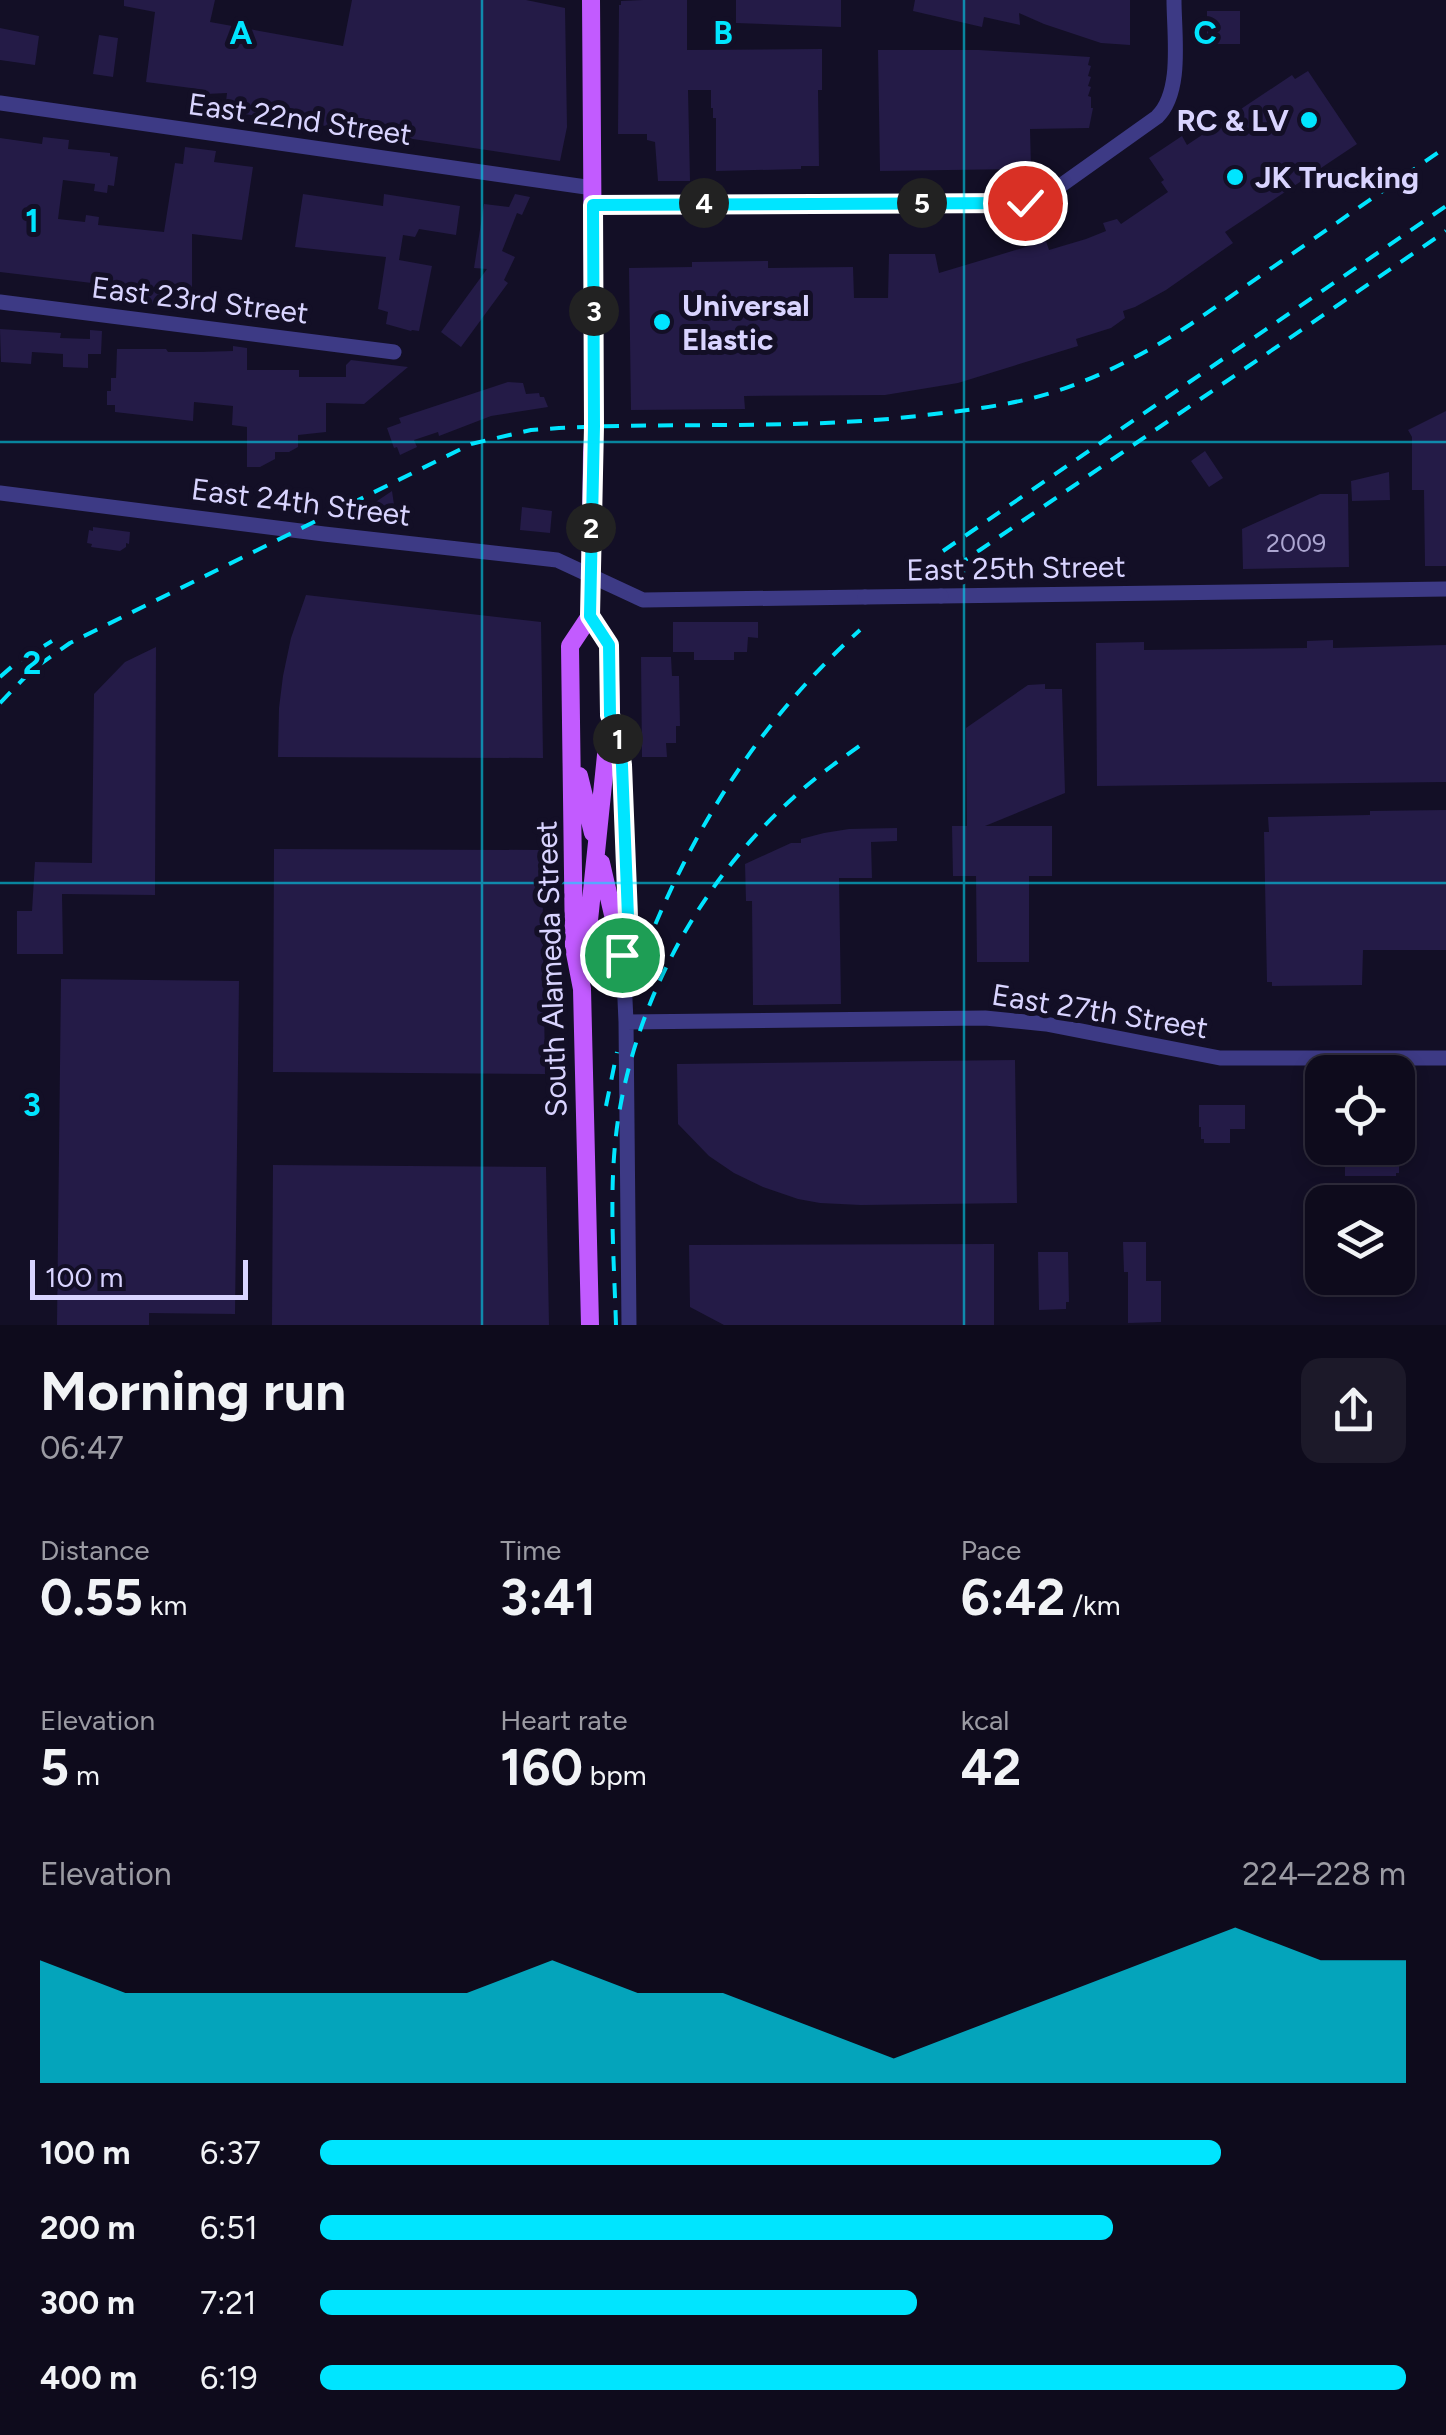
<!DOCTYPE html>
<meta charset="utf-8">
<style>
:root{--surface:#0e0b1c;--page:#1c1929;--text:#f1f3f6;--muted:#9b9ba3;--line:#2e2b3b;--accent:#00e5ff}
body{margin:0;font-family:Figtree,sans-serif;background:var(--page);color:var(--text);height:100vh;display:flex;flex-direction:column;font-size:38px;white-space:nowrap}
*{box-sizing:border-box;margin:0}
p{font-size:32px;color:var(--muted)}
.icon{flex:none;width:55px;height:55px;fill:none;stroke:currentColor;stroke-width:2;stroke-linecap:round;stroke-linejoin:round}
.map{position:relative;height:1325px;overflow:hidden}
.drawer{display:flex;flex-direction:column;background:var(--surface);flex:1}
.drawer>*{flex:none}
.fabs{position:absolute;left:1305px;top:1055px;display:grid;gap:20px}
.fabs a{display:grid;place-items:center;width:110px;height:110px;border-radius:20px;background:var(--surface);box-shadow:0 5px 15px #0003,0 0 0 2px var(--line);font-size:50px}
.scale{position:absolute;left:30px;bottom:25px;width:218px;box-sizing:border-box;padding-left:10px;border:5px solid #d9d4ff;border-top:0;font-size:28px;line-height:35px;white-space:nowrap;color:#d9d4ff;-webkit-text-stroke:8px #130f26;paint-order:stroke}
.pin{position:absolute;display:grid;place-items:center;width:85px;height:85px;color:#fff;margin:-42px;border:5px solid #fff;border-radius:50%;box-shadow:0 2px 10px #0007}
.km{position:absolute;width:50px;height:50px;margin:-25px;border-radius:50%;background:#222;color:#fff;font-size:28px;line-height:50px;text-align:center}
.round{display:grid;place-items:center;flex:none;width:105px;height:105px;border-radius:20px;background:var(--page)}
.overview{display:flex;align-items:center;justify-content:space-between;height:170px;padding:0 40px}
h1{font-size:55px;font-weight:700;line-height:75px}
.metrics{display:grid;grid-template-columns:repeat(3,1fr);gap:15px;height:170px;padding:10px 40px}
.metrics div{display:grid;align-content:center}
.metrics b{font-size:50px;font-weight:700}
.metrics small{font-size:28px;font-weight:400}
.metrics p{font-size:28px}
.chart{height:280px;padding:20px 40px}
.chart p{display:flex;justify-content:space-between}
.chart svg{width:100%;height:180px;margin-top:10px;fill:var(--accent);opacity:.7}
ul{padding:0 40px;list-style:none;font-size:32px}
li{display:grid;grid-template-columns:160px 120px 1fr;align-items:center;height:75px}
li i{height:25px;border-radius:12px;background:var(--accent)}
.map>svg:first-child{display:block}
.building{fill:#241b47}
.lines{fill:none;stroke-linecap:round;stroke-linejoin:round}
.minor{stroke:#3d3a85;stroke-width:15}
.major{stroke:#c25bff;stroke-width:18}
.rail{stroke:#00e5ff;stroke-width:4;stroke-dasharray:15 12;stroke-linecap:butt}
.minor-bridge{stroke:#3d3a85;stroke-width:15}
.route-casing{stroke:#fff;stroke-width:20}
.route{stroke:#00e5ff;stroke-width:12}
.grid{fill:none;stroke:#00e5ff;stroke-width:2.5;stroke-opacity:0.55}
.poi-dot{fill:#00e5ff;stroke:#130f26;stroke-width:4}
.labels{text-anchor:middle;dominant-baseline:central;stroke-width:10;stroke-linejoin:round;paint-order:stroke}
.number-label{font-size:25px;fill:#aca6d1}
.street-label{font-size:30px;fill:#d9d4ff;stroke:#130f26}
.poi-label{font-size:30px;font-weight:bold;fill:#d9d4ff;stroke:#130f26;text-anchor:start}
.grid-label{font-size:32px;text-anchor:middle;font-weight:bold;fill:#00e5ff;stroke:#130f26;stroke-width:10;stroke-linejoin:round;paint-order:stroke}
</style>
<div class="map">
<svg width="1446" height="1325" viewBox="0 0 1446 1325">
<rect width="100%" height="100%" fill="#130f26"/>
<!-- building -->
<path class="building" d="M124,0H215L210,22L343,46L352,0H526L565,8L567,127L560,161L225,111L227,93L206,94V90L146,82L155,12L124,6Z
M643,0H687V50L822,49V90H818L819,166H801V169L716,171V118H713V108H711V90H688L690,181H658L655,142L647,140V134H618L619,5H621V1Z
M736,0H841V27L736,23Z
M915,0H1130V45L1101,43L1044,24L1019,13L1020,25L984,17L982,27L913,11Z
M1207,11H1240V44H1207Z
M0,28L39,36L35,65L0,60Z
M99,35L118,38L113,77L93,74Z
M878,50H979L1090,57L1088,65L1091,66L1088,76L1091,77L1088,86L1091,87L1088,96L1091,97V108H1093L1089,128L1030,129L1031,168L1027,169L880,171Z
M1308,71L1357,144L1225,232L1233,243L1166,290L1135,307L1123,311L1125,318L1111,328L1076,339L1078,346L958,383L885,395L744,396L745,409L631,410L629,268L692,267V262L768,261V268L853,267L854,298H888L889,254H935L939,273L1046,241L1049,250L1086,239L1106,231L1103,223L1117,219L1121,224L1168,192L1161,182L1164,180L1149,158L1182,136L1187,145L1292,75L1295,79Z
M43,137L69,140L68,149L110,153V156L118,157L114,186L108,185L107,193L94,191L95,184L63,180L58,219L85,222L86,215L99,217L98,225L164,232L175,163L183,164L185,147L216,151L214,162L253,167L242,240L192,234V308L117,300V288L91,285L92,283L0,272V138L42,144Z
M303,194L383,206L384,194L460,206L456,235L419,229L415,237L403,235L399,260L432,266L419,331L412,330L411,331L386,324L388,312L378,309L386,257L295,247Z
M515,194L530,197L522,215L517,213L502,251L515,257L504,280L508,283L461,347L441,332L487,269L474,268L484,204L509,207Z
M0,329L61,333L60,338L90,339V330L102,331L101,354H88V368L63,367V354L32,352L31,364L1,362Z
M233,346L247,348V370H299V377H346V365L351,360L408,367L364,404L326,403V432L298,435V447L289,452H275V459L260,467H247V427L232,425L233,406L194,402L193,421L115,412V405H107V391H111V378H116L117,349H166L168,352H200L233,351Z
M508,382L523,383L526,394L539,393L540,397H544L548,407L491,416L439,436L438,432L414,440L417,447L400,455L397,447L394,448L387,428L401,423L399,418Z
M1446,411V566H1425L1424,490H1412V437L1408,430Z
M1205,451L1223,478L1209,487L1191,461Z
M1389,472L1390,500L1352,501L1351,481Z
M227,484L230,505L193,501Z
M392,491L397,525L361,521L359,513Z
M1320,494H1348L1349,567L1243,569L1242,529Z
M522,507L552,511L550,533L520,530Z
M93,527L130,532L129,544L126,543V547L120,551L91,547L92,544L87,543L89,530L93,531Z
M306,595L541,622L543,758L278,757L279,708L283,676L291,638Z
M673,622H758V638L748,637L747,652H734V660H694V652H673Z
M1333,640V648L1446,645V782L1097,786L1096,643L1144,642V650L1307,648V641Z
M156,647L155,895L62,894L63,954H17V911H32L35,862L92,863L94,694L125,662Z
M641,657H671L672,676H679L680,726H676V743H666L667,757H642Z
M1045,684V689H1062L1065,793L985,826H1052V876H1029V962H977L976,876H953L952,826H967L966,728L1028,685Z
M1446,810V950H1363L1362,985L1272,986V982H1267L1264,832H1269L1268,817L1370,815V811Z
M897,828V841L871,842L872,878H839L841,1004L753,1005L752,901H746L745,864L791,843H801V839L824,833L849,829Z
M274,849L542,850L545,1074L273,1072Z
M61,979L239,981L235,1314L149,1313V1325H57Z
M1015,1060L1017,1203L861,1205L820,1203L798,1199L763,1187L734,1173L709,1156L678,1124L677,1064Z
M1199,1105H1245V1129H1230V1143H1204V1139H1201V1127H1199Z
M1373,1148H1399V1173H1396V1176H1345V1164H1373Z
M273,1165L546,1167L549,1325H272Z
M1123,1242H1146V1281H1161V1322L1128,1323V1272H1124Z
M994,1244V1325H724L690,1307L689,1245Z
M1038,1252H1068L1069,1302H1066V1309L1039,1310Z"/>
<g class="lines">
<!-- minor -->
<path class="minor" d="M0,103L593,188
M593,205L1025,203L1039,201L1157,117C1183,92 1174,35 1174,0
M0,302L394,352
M0,493L324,534L557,560L643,600L865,597
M941,596L1446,589
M623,955L626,1022L629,1325
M626,1022L985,1018L1046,1024L1220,1058H1446"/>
<!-- major -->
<path class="major" d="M590,616L609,645L611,715L621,752L628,917L623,955
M579,776L593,833
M601,863L620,945
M584,969L609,726
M590,1325L582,989L574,948L570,646L590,616L592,453L594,426L591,0"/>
<!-- rail -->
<path class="rail" d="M943,551L1446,206
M955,567L1446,231
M0,677L16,663L52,641
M0,703L32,670L70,643L471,444L531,430L559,428C681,422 804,430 926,415C970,410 1012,405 1054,392C1103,376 1148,352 1191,324L1446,147
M645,949C695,825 760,720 860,630
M606,1106L617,1052
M616,1325C614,1257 608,1187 618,1120C637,997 701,881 793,798C815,777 840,760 865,742"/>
<!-- minor-bridge -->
<path class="minor-bridge" d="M865,597L941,596"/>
</g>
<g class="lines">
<defs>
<path id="route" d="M622,955L628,917L622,765L618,737L610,715L609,645L590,616L594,426L593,205L1025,203"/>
</defs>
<!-- route casing -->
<use href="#route" class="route-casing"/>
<!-- route -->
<use href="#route" class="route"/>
</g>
<!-- grid -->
<path class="grid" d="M482,0V1325M964,0V1325M0,442H1446M0,883H1446"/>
<!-- markers -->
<g class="poi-dot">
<circle cx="1309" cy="120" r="10"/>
<circle cx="1235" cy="177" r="10"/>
<circle cx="662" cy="322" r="10"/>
</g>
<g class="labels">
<!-- number labels -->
<g class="number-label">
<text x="1296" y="543">2009</text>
</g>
<!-- street labels -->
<g class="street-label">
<text transform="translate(300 119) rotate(8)">East 22nd Street</text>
<text transform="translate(200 300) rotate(7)">East 23rd Street</text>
<text transform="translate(301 502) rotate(7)">East 24th Street</text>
<text transform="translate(1016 568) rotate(-1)">East 25th Street</text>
<text transform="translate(551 969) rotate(-92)">South Alameda Street</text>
<text transform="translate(1100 1011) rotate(9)">East 27th Street</text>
</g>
<!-- poi labels -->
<g class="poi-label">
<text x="1289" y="120" text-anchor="end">RC &amp; LV</text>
<text x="1255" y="177">JK Trucking</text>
<text x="682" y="305">Universal<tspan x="682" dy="34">Elastic</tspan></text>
</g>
</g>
<g class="grid-label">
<text x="241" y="44">A</text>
<text x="723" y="44">B</text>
<text x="1205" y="44">C</text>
<text x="32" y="232">1</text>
<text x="32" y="674">2</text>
<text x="32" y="1116">3</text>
</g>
</svg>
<div class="fabs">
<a><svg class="icon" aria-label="locate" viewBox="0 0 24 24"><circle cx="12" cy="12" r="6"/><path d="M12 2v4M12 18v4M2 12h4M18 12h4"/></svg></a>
<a><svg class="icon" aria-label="layers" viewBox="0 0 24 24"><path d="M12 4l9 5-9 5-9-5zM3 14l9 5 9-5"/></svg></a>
</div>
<div class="scale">100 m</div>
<div class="pin" style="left:622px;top:955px;background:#1e9e55"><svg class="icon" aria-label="arrive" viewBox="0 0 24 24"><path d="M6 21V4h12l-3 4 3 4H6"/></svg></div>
<div class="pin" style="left:1025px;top:203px;background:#d93025"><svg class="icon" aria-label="check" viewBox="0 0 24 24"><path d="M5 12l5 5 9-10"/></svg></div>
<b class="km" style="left:618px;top:739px">1</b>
<b class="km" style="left:591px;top:528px">2</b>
<b class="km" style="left:594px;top:311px">3</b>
<b class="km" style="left:704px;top:203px">4</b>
<b class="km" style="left:922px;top:203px">5</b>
</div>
<section class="drawer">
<div class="overview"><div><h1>Morning run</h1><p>06:47</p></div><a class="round"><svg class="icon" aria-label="share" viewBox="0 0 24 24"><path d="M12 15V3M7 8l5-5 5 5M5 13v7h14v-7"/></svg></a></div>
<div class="metrics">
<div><p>Distance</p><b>0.55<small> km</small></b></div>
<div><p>Time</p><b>3:41</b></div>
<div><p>Pace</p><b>6:42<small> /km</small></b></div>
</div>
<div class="metrics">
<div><p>Elevation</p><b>5<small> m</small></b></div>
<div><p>Heart rate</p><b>160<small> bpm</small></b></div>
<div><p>kcal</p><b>42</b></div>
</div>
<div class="chart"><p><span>Elevation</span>224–228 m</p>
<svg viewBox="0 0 160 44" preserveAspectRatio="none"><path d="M0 44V14L10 22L20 22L30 22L40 22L50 22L60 14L70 22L80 22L90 30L100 38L110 30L120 22L130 14L140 6L150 14L160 14V44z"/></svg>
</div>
<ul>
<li><b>100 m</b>6:37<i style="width:83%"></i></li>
<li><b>200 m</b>6:51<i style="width:73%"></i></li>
<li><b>300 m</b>7:21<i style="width:55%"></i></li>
<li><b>400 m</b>6:19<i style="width:100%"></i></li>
</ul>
</section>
